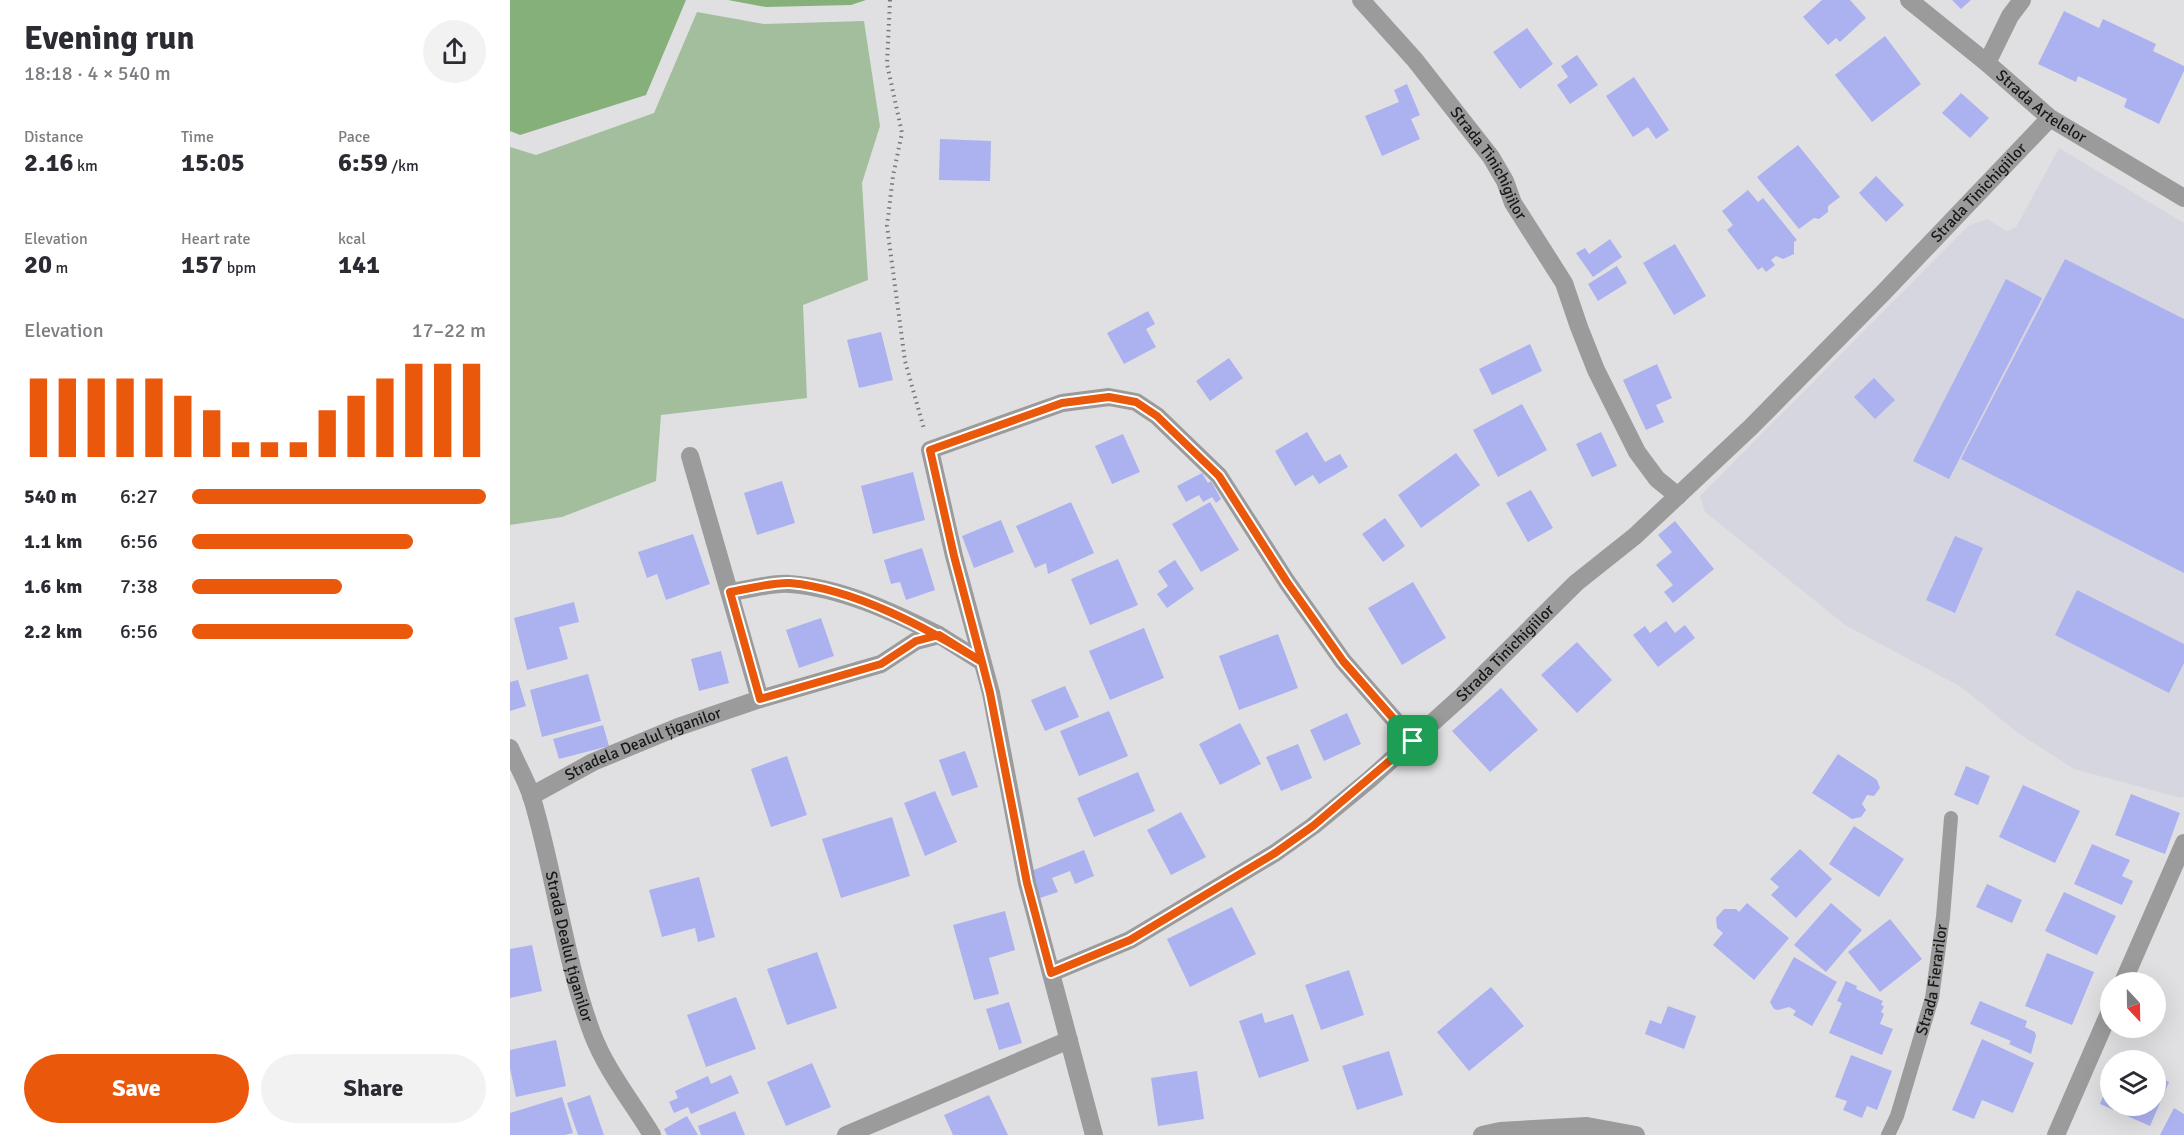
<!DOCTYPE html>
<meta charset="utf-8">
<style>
:root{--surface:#fff;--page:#f2f2f3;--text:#2b2b33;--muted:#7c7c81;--accent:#ea580c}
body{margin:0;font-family:Signika,sans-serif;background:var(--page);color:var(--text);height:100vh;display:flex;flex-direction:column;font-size:22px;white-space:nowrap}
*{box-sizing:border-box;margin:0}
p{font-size:20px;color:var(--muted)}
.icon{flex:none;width:33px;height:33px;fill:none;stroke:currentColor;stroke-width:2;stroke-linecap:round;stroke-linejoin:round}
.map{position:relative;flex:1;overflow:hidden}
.sheet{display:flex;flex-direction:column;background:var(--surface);width:510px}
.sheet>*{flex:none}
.needle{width:39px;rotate:158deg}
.controls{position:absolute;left:1590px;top:972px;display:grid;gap:12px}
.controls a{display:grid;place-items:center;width:66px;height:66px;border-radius:50%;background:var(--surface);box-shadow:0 6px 24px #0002;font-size:30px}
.pin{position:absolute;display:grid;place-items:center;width:51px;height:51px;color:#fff;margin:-26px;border-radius:12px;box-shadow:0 3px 9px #0006}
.round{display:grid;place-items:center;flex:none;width:63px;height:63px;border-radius:32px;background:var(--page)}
.overview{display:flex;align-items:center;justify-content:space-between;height:102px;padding:0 24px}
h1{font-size:33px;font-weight:700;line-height:45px}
.metrics{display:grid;grid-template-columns:repeat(3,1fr);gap:9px;height:102px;padding:6px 24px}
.metrics div{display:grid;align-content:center}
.metrics b{font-size:26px;font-weight:700}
.metrics small{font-size:16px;font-weight:400}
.metrics p{font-size:16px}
.chart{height:168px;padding:12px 24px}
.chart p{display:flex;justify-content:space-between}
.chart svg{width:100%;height:108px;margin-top:6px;stroke:var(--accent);stroke-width:6}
.primary-button{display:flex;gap:12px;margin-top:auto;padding:12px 24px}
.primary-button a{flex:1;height:69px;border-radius:36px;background:var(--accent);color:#fff;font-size:24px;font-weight:700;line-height:69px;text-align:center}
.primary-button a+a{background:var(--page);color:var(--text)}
ul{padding:0 24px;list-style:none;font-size:20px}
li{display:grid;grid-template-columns:96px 72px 1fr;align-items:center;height:45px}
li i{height:15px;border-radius:8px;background:var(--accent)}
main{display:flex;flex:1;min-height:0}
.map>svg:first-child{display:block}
.built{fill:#d5d6e0}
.green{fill:#a3be9d}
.forest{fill:#85b07a}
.building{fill:#acb1ef}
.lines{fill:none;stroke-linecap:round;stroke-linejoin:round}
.path{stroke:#78787a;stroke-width:4;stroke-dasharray:1.5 4.5;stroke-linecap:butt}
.lane{stroke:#9c9b9b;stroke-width:14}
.street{stroke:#9c9b9b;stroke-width:18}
.route-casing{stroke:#fff;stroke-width:12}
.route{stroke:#ea580c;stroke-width:8}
.labels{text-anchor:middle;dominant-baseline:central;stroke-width:6;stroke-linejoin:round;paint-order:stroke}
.street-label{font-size:16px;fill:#171818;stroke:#e0e0e3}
</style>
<main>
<section class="sheet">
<div class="overview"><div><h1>Evening run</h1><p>18:18 · 4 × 540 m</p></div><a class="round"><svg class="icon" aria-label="share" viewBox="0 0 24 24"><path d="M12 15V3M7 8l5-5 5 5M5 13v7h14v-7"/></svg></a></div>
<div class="metrics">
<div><p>Distance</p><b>2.16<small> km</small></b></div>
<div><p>Time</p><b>15:05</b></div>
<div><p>Pace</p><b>6:59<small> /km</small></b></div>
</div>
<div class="metrics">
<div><p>Elevation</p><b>20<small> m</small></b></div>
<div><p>Heart rate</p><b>157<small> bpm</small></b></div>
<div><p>kcal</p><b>141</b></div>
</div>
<div class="chart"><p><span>Elevation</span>17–22 m</p>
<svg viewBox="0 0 160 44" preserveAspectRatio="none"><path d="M5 44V12M15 44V12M25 44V12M35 44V12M45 44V12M55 44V19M65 44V25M75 44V38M85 44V38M95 44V38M105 44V25M115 44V19M125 44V12M135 44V6M145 44V6M155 44V6"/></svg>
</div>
<ul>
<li><b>540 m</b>6:27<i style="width:100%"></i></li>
<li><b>1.1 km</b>6:56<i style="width:75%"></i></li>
<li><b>1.6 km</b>7:38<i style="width:51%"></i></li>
<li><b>2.2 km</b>6:56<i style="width:75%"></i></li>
</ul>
<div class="primary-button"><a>Save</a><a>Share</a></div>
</section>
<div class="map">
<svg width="1674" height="1135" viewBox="0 0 1674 1135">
<rect width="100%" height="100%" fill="#e0e0e3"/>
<!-- built -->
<path class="built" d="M1549,148L1674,223V797L1671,798L1564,769L1508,733L1451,687L1335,625L1195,512L1190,496L1458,226L1477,219L1497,231L1506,227Z"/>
<!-- green -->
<path class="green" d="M187,12L254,24L354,21L370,126L352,183L358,280L293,305L297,398L151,415L146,481L52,517L0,525V147L26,155L144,113Z"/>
<!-- forest -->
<path class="forest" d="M0,0H176L136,95L10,135L0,131Z
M218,0H356L341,5L256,7Z"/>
<!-- building -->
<path class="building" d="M1312,0H1340L1356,18L1330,42L1326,38L1318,45L1293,17Z
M1442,0H1461L1451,9Z
M1554,11L1589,28L1593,19L1646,44L1643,51L1674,66V71L1649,124L1614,107L1617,99L1568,76L1566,82L1528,64Z
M1017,28L1043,64L1010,89L983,52Z
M1375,36L1411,84L1362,122L1325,75Z
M1067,55L1088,85L1060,104L1047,85L1058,77L1051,66Z
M1124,77L1159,130L1146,139L1138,127L1123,137L1096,96Z
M897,84L910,115L901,119L910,139L872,156L855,116L889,102L884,90Z
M1451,93L1479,118L1460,138L1432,113Z
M430,139L481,141L480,181L429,180Z
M1288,145L1330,197L1318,206V212L1309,219L1304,218L1289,229L1247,177Z
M1366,176L1394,205L1376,222L1349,193Z
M1238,190L1248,202L1253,198L1287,240L1284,242V254L1273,259L1266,256L1261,260L1265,265L1256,272L1252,267L1248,270L1217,230L1223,225L1212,211Z
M1100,239L1112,257L1083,277L1066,253L1075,248L1079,254Z
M1165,244L1196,296L1164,315L1133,263Z
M1555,259L1674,319V573L1451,459Z
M1107,266L1117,283L1088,301L1078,284Z
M1496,279L1532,298L1439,479L1403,461Z
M638,311L645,324L636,329L646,347L614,364L597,333Z
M371,332L383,380L349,388L337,340Z
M1020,344L1032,371L982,395L969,369Z
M719,358L733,378L700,401L686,381Z
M1147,364L1162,398L1146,405L1154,422L1136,430L1113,380Z
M1364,378L1385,400L1365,419L1344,397Z
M1012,404L1037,450L988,477L963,430Z
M797,432L815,462L830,454L838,467L809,484L803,475L785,486L765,451Z
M1091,432L1107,466L1082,477L1066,444Z
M613,434L630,472L602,484L585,446Z
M946,453L970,485L911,528L888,495Z
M403,472L415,520L363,534L351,486Z
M692,473L698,483L701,481L711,499L706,503L702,497L693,502L689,495L676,502L667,486Z
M272,481L285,523L247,535L234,493Z
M1021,490L1043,528L1018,542L996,503Z
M561,502L584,553L538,574L536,563L525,568L506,526Z
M700,502L729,550L691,572L662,524Z
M875,518L895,546L873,562L852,534Z
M491,520L504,552L464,568L452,536Z
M1165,521L1204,569L1163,603L1154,592L1163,585L1146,565L1162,552L1148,535Z
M183,534L200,584L156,600L147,574L137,578L128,552Z
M1445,536L1473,548L1445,613L1416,600Z
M412,548L425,590L396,600L390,582L381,584L374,560Z
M608,559L628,605L580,625L561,579Z
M665,560L684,589L657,608L647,594L658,586L648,571Z
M903,582L936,638L892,665L858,608Z
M1567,590L1674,644V663L1659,693L1545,635Z
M64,602L69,622L49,627L58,659L17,670L4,618Z
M311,618L324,656L289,668L276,630Z
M1156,621L1165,633L1175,625L1185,638L1148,667L1123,635L1135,626L1140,633Z
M634,628L654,678L600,700L579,651Z
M768,634L788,688L729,710L709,656Z
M1067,642L1102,680L1067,713L1031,675Z
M211,651L219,683L189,691L181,659Z
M78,674L91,721L32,737L20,690Z
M8,680L16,706L0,711V682Z
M555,686L569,717L535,731L521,700Z
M991,688L1028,730L980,772L942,731Z
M599,711L618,756L569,776L550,731Z
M837,713L851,744L814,761L800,730Z
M730,723L751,764L710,785L689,744Z
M93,725L99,746L49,759L43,739Z
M788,744L802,778L771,791L756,757Z
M455,751L468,787L442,796L429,760Z
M1328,754L1367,780L1370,788L1364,796L1357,795L1352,804L1356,810L1351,817L1342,819L1302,793Z
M277,756L297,815L261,827L241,769Z
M1456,766L1480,776L1468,805L1444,795Z
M628,772L645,811L584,837L567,798Z
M1513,785L1570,811L1545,863L1489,837Z
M425,791L447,842L415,856L394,803Z
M1621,794L1670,813L1655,854L1605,835Z
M671,812L696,857L661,875L637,830Z
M382,817L400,876L331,898L312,839Z
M1344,826L1394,859L1369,897L1319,864Z
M1582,844L1620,860L1612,876L1623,881L1612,905L1564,884Z
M1290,849L1322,879L1286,918L1261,895L1269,887L1260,879Z
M574,850L584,876L565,884L560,871L542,878L548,892L530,898L519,872Z
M189,877L205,937L188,942L185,928L152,937L139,890Z
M1477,884L1512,900L1502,923L1466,907Z
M1554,892L1606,916L1587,955L1535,931Z
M1237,903L1279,938L1244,980L1203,945L1213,933L1207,928L1206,918L1214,909H1226L1229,912Z
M1321,903L1352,930L1316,972L1284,945Z
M722,907L746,954L680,987L657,939Z
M495,911L505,950L479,958L489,994L464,1000L443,925Z
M1380,919L1412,959L1370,992L1338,952Z
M22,945L32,991L0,998V949Z
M307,952L327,1008L277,1025L257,969Z
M1537,953L1584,972L1562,1025L1515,1006Z
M1284,957L1327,982L1302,1026L1283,1015L1286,1011L1279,1007L1268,1010L1264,1009L1260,1002Z
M839,970L854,1015L811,1030L795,985Z
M1336,981L1347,986L1346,989L1373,1001L1371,1005L1374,1006L1371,1012L1374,1014L1370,1024L1383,1029L1372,1055L1319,1033L1332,1003L1327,1001Z
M981,987L1014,1026L959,1071L927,1032Z
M226,997L246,1049L196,1067L177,1015Z
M1470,1001L1517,1021L1515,1027L1525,1032L1526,1036L1521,1054L1499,1044L1501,1041L1460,1024Z
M499,1002L512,1043L489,1050L476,1009Z
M1158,1006L1186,1016L1174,1049L1135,1034L1140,1020L1151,1024Z
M752,1013L755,1023L783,1014L799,1061L749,1078L729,1021Z
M1472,1039L1524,1063L1503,1113L1472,1100L1464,1119L1442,1110Z
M46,1040L56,1086L6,1097L0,1068V1050Z
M879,1051L893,1095L847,1110L832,1066Z
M1341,1055L1382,1071L1367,1110L1357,1106L1352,1118L1333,1110L1337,1101L1325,1097Z
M302,1063L321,1107L276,1126L257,1082Z
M687,1071L694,1119L648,1126L641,1078Z
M221,1075L229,1093L181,1114L178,1107L164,1113L159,1102L168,1098L165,1091L198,1076L201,1084Z
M1646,1076L1659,1082L1640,1126L1590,1104L1600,1079V1106H1646Z
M80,1095L94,1135H68L57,1103Z
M479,1095L498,1135H443L434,1115Z
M52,1097L63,1133L55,1135H0V1113Z
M1664,1108L1674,1114V1135H1650Z
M225,1111L235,1135H191L188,1126Z
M177,1116L188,1135H157L154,1129Z"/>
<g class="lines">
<!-- path -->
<path class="path" d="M380,0L377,64L392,133L383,176L377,226L395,361L414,429"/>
<!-- lane -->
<path class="lane" id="s1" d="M1378,1135L1387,1116L1422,998L1433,917L1441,818"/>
<!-- street -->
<g class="street">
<path id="s2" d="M851,0L905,60L981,157L995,181L1003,203L1054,283L1069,327L1086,370L1127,452L1147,479L1168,496"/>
<path id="s3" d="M1399,0L1477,63L1540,118L1674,198"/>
<path d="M1477,63L1500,16L1512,0"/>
<path d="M180,456L250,699"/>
<path d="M220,592C238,590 263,582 280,584C332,588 383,612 429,635"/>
<path id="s4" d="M0,748C7,765 17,781 22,798C45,875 54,957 82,1033C96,1070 122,1102 142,1135"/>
<path id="s5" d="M21,796L83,762L168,727L250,699L371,664L406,641L429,635L472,662"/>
<path id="s6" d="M541,973L620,940L765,853L803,826L859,780L952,696L1066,583L1125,536L1241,427L1373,293L1540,118"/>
<path d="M1613,982L1674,843"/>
<path d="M336,1135L559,1040"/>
<path d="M584,1135L517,883L481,693L444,556L420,450L552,403L599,397L626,402L647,416L709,476L777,582L833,661L903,741"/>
<path d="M972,1135L990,1131L1077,1126L1126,1135"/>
<path d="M1546,1135L1600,1011"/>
</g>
</g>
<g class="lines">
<defs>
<path id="route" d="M903,741L833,661L777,582L709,476L647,416L626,402L599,397L552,403L420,450L444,556L472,662L429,635L406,641L371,664L250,699L220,592C238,589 263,582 280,583C345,589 417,628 472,662L480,693L517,883L541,973L620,940L765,853L803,826L903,741"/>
</defs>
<!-- route casing -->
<use href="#route" class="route-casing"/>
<!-- route -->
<use href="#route" class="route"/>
</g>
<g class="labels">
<!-- street labels -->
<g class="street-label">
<text stroke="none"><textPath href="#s3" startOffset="170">Strada Artelelor</textPath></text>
<text stroke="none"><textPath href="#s2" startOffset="208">Strada Tinichigiilor</textPath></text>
<text stroke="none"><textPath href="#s6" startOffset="1221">Strada Tinichigiilor</textPath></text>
<text stroke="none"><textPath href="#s6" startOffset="560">Strada Tinichigiilor</textPath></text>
<text stroke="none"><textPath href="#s5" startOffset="124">Stradela Dealul țiganilor</textPath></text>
<text stroke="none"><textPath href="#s4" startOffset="208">Strada Dealul țiganilor</textPath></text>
<text stroke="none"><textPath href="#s1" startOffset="162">Strada Fierarilor</textPath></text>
</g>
</g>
</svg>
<div class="controls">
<a><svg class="needle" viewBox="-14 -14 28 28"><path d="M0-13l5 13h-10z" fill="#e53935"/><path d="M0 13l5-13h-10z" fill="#7c7c81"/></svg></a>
<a><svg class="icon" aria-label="layers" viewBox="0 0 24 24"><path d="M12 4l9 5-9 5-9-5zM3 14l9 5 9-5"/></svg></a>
</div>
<div class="pin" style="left:903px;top:741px;background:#1e9e55"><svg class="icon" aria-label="arrive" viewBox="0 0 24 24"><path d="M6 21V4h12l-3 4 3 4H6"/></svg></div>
</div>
</main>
